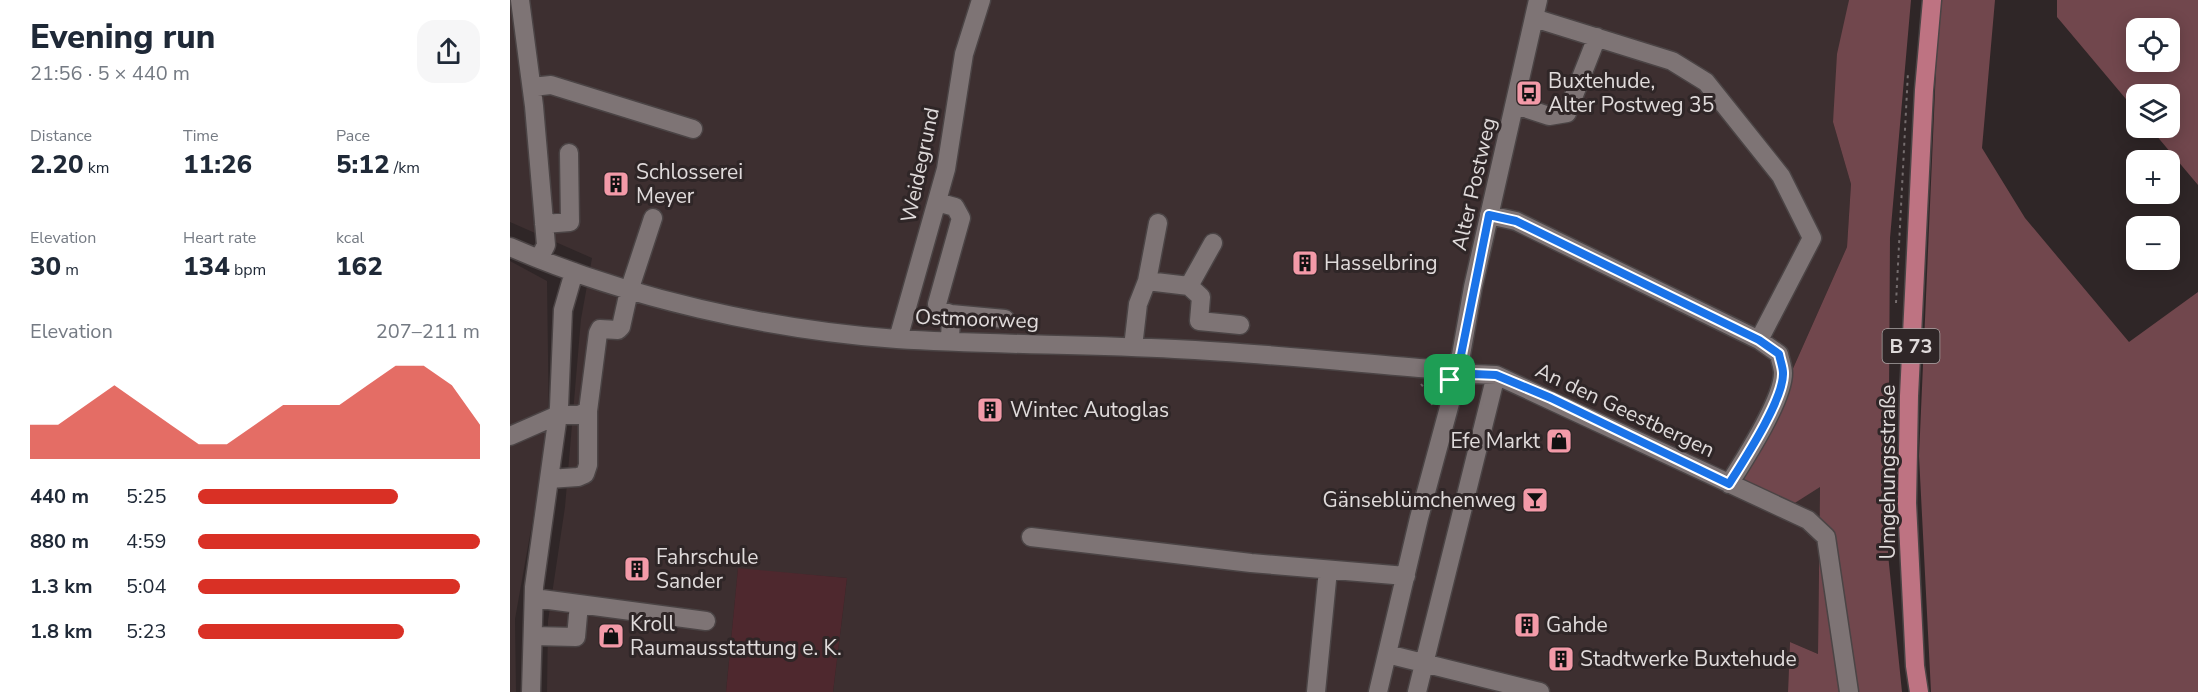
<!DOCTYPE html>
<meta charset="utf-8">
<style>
:root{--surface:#fff;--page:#f6f6f7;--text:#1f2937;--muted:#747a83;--accent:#d93025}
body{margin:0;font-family:"Nunito Sans",sans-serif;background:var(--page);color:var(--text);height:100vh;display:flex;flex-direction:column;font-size:22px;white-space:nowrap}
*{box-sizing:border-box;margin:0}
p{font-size:20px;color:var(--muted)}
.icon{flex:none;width:33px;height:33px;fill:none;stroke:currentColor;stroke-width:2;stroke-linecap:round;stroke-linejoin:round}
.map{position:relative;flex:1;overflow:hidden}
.panel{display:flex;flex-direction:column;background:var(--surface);width:510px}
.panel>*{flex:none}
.tools{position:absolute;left:1616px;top:18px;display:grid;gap:12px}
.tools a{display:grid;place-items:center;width:54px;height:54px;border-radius:12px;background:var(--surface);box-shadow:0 3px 15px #0003;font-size:30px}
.pin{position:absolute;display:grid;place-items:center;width:51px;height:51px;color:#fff;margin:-26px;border-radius:12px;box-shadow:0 3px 9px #0006}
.round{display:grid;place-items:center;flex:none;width:63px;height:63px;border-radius:18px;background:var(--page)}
.head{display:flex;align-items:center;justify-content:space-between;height:102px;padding:0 30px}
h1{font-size:33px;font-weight:800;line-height:45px}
.figures{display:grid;grid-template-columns:repeat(3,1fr);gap:9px;height:102px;padding:6px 30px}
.figures div{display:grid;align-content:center}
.figures b{font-size:26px;font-weight:800}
.figures small{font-size:16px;font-weight:400}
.figures p{font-size:16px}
.chart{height:168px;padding:12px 30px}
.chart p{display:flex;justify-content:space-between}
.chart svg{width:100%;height:108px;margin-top:6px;fill:var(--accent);opacity:.7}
ul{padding:0 30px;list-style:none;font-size:20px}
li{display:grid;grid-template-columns:96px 72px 1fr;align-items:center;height:45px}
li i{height:15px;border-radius:8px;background:var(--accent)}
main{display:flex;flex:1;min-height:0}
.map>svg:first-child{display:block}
.built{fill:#3d2f30}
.green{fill:#4e282e}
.forest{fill:#71474d;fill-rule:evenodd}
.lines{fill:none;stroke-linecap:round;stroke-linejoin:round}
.minor-casing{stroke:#4b4445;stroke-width:21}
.major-casing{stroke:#4b4445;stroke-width:21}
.path{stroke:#756d6e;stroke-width:2;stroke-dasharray:3 4.5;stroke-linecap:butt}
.minor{stroke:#7e7475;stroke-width:18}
.major{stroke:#be7382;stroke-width:18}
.route-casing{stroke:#fff;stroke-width:12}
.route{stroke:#1a73e8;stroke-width:8}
.labels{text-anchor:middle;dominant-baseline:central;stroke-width:6;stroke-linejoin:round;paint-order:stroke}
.shield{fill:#2f2627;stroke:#aba5a5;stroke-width:1.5}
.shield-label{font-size:20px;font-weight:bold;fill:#e0dbdb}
.poi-label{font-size:21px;fill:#e0dbdb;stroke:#2f2627;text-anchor:start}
.street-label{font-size:21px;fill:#e0dbdb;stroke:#2f2627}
</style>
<main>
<section class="panel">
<div class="head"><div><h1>Evening run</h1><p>21:56 · 5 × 440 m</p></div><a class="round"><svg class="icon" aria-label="share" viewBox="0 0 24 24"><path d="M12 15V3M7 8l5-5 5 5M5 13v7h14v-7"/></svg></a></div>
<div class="figures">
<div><p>Distance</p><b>2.20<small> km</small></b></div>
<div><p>Time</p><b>11:26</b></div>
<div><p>Pace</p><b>5:12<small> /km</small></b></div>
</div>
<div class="figures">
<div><p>Elevation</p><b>30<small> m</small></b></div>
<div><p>Heart rate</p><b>134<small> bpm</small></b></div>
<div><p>kcal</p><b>162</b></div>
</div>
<div class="chart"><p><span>Elevation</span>207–211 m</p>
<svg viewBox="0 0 160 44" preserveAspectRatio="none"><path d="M0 44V30L10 30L20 22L30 14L40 22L50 30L60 38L70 38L80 30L90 22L100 22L110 22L120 14L130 6L140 6L150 14L160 30V44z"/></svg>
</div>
<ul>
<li><b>440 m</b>5:25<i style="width:71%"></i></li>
<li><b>880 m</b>4:59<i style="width:100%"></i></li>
<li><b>1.3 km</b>5:04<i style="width:93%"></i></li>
<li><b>1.8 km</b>5:23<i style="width:73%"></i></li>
</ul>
</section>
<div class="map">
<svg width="1688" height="692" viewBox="0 0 1688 692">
<rect width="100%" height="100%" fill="#2f2627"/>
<!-- built -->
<path class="built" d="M0,0H1339L1323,122L1341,184L1337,247L1233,481L1310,487L1308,654L1280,642L1278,692H323L337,578L228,569L216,692H37L38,621L55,507L71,319L82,258L0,222Z
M0,261L37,281L39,429L5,619L6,692H0Z"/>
<!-- green -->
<path class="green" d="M228,568L337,578L323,692H216Z"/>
<!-- forest -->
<path class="forest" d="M1339,0H1401L1380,238L1378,554L1392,692H1278L1280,642L1308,654L1310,487L1280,506L1233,481L1337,247L1341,184L1323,122L1327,54Z
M1429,0H1485L1472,148L1515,218L1619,342L1688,292V692H1421L1409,456Z
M1547,0H1688V185L1640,128H1659V94H1626V111L1547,17ZM1626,28H1659V62H1626Z"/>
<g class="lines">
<defs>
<path id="minor" d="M10,0L24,106L36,245L29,259
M1024,18L1162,61L1196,82L1271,176L1302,238L1249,340
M22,87L41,85L183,129
M1006,105L1039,116L1057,113L1087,37
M427,202L445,207L451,218L427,304L429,310L441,314L440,341
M979,215L1006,221L1249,340L1269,354C1270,360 1273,367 1273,373C1273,400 1234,460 1219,484
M34,224L60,222L59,153
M0,247C117,298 260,330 387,339C480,345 573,344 665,349C751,353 837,362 923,369L940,380
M637,281L648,223
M679,286L703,243
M441,314L495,319
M388,339L436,169L454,54L471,0
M623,347L628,304L637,281L679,286L691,297L689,321L730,325
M940,380L963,374L986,375L1298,520L1316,537L1339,692
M0,436L48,415H69L78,411L88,333L90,329L108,330L111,327L119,291L143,218
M39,479L68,477L75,474L78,465V411
M521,537L741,563L896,576
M24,598L196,621
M23,636L66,637L69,604
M877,654L1030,692
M21,692L24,587L49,407L53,310L64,272
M806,692L818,570
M868,692L909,518L942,396L940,380L951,355L963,287L1028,0
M907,692L986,375"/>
<path id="major" d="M1409,692L1405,666L1397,503L1399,396L1414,90L1422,0"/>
</defs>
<!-- minor casing -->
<use href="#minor" class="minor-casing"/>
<!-- major casing -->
<use href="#major" class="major-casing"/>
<!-- path -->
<path class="path" d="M1386,303L1398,72
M911,384L918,393L922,405"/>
<!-- minor -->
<use href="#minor" class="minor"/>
<!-- major -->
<use href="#major" class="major"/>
</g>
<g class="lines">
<defs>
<path id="route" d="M979,215L1006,221L1249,340L1269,354C1270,360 1273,367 1273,373C1274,399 1234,460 1219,484L1041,398L986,375L963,374L940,380L951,355Z"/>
</defs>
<!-- route casing -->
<use href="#route" class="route-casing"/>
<!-- route -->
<use href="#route" class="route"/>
</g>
<!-- icons -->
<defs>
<symbol id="bus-square" viewBox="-11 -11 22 22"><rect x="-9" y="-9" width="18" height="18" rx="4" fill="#f39aa8" stroke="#2f2627"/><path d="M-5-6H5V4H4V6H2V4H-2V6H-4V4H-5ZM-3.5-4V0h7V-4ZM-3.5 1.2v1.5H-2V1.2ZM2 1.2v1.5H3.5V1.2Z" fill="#111"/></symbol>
<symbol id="building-square" viewBox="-11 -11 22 22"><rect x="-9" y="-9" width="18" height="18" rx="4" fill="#f39aa8" stroke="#2f2627"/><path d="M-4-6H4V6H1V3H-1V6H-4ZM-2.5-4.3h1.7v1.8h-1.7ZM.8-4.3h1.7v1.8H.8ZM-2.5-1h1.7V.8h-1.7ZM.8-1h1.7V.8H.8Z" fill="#111"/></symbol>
<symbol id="shop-square" viewBox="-11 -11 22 22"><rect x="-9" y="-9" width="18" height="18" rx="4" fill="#f39aa8" stroke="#2f2627"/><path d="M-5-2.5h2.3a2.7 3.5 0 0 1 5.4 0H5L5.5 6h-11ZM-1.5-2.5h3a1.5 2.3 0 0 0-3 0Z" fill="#111"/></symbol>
<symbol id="bar-square" viewBox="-11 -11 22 22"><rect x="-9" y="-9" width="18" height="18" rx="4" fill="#f39aa8" stroke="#2f2627"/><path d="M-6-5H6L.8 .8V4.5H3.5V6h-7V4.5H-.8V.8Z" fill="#111"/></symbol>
</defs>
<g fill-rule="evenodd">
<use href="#bus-square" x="1004" y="78" width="30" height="30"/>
<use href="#building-square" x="91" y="169" width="30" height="30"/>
<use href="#building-square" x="780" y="248" width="30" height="30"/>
<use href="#building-square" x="465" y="395" width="30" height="30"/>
<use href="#shop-square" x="1034" y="426" width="30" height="30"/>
<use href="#bar-square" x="1010" y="485" width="30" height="30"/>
<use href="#building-square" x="112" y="554" width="30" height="30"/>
<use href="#building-square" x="1002" y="610" width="30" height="30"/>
<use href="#shop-square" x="86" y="621" width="30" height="30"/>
<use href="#building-square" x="1036" y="644" width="30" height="30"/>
</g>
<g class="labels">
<!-- shield labels -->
<rect class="shield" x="1372.5" y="329" width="57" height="34" rx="4.5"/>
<g class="shield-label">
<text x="1401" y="346">B 73</text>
</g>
<!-- poi labels -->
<g class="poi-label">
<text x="1038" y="81">Buxtehude,<tspan x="1038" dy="24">Alter Postweg 35</tspan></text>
<text x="126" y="172">Schlosserei<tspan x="126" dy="24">Meyer</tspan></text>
<text x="814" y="263">Hasselbring</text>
<text x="500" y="410">Wintec Autoglas</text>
<text x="1030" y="441" text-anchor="end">Efe Markt</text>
<text x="1006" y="500" text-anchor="end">Gänseblümchenweg</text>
<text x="146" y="557">Fahrschule<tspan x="146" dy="24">Sander</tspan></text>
<text x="120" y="624">Kroll<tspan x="120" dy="24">Raumausstattung e. K.</tspan></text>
<text x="1036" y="625">Gahde</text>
<text x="1070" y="659">Stadtwerke Buxtehude</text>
</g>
<!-- street labels -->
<g class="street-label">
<text transform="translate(410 165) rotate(-78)">Weidegrund</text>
<text transform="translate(964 184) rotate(-77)">Alter Postweg</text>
<text transform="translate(467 319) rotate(2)">Ostmoorweg</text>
<text transform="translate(1115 410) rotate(25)">An den Geestbergen</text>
<text transform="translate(1378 472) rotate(-90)">Umgehungsstraße</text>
</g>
</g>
</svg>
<div class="tools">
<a><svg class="icon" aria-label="locate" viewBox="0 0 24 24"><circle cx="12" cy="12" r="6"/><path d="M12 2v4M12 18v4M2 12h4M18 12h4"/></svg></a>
<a><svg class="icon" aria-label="layers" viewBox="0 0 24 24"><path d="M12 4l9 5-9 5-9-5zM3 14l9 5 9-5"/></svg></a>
<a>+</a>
<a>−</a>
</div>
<div class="pin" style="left:940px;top:380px;background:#1e9e55"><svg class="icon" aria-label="arrive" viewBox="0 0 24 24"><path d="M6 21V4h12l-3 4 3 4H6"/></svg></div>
</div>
</main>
